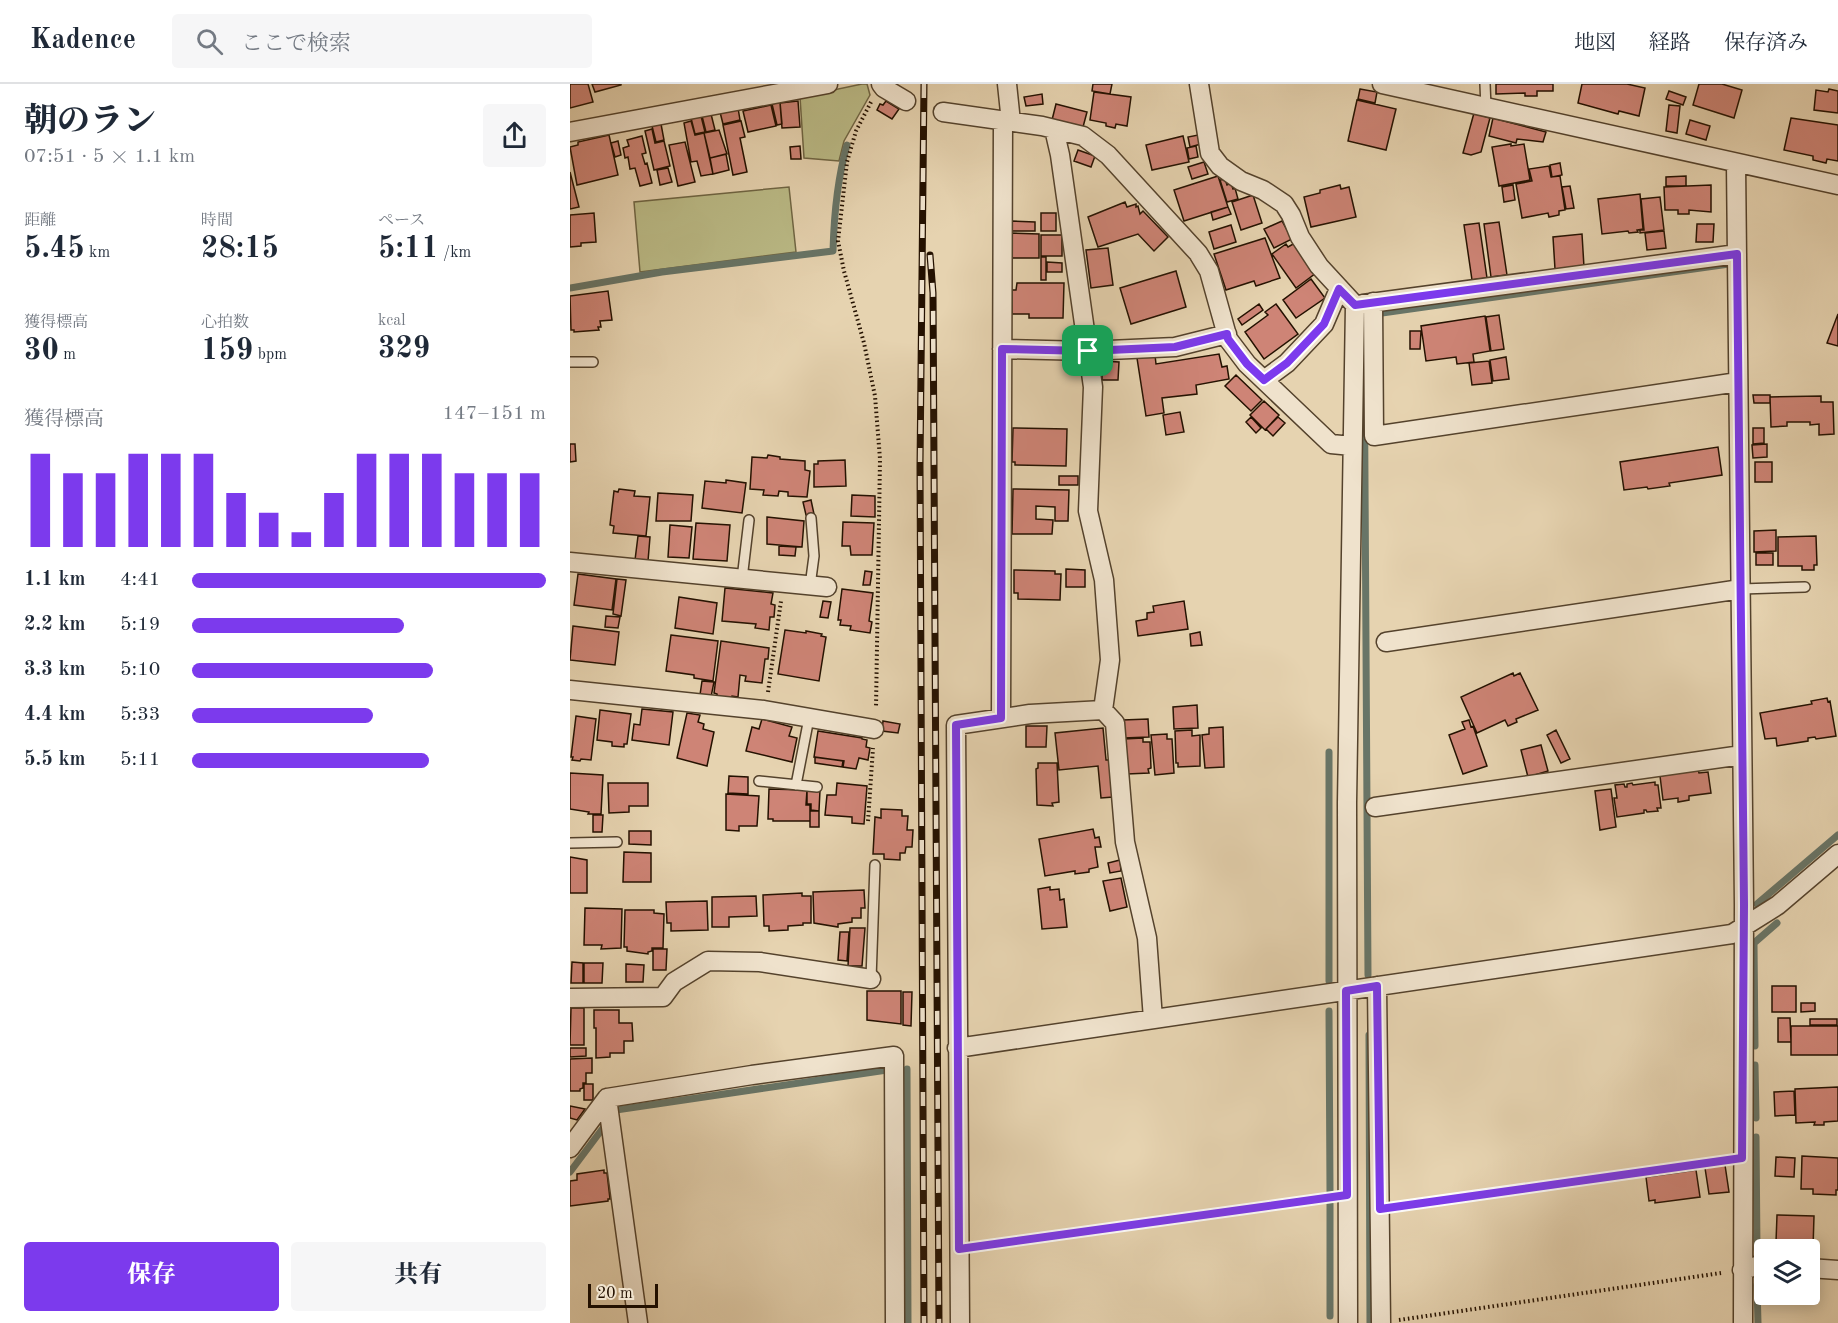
<!DOCTYPE html>
<html lang="ja">
<meta charset="utf-8">
<style>
:root{--surface:#fff;--page:#f6f6f7;--text:#1f2937;--muted:#747a83;--line:#e0e1e3;--accent:#7c3aed}
body{margin:0;font-family:"Old Standard TT","Noto Serif JP",serif;background:var(--page);color:var(--text);height:100vh;display:flex;flex-direction:column;font-size:22px;white-space:nowrap}
*{box-sizing:border-box;margin:0}
p{font-size:20px;color:var(--muted)}
.icon{flex:none;width:33px;height:33px;fill:none;stroke:currentColor;stroke-width:2;stroke-linecap:round;stroke-linejoin:round}
.map{position:relative;flex:1;overflow:hidden}
.drawer{display:flex;flex-direction:column;background:var(--surface);width:570px}
.drawer>*{flex:none}
.controls{position:absolute;left:1184px;top:1155px;display:grid;gap:12px}
.controls a{display:grid;place-items:center;width:66px;height:66px;border-radius:6px;background:var(--surface);box-shadow:0 3px 15px #0003;font-size:30px}
.scale{position:absolute;left:18px;bottom:15px;width:70px;box-sizing:border-box;padding-left:6px;border:3px solid #241100;border-top:0;font-size:16px;line-height:21px;white-space:nowrap;color:#241100;-webkit-text-stroke:4px #efe2cc;paint-order:stroke}
.pin{position:absolute;display:grid;place-items:center;width:51px;height:51px;color:#fff;margin:-26px;border-radius:12px;box-shadow:0 3px 9px #0006}
.round{display:grid;place-items:center;flex:none;width:63px;height:63px;border-radius:6px;background:var(--page)}
.overview{display:flex;align-items:center;justify-content:space-between;height:102px;padding:0 24px}
h1{font-size:33px;font-weight:800;line-height:45px}
.metrics{display:grid;grid-template-columns:repeat(3,1fr);gap:9px;height:102px;padding:6px 24px}
.metrics div{display:grid;align-content:center}
.metrics b{font-size:30px;font-weight:800}
.metrics small{font-size:16px;font-weight:400}
.metrics p{font-size:16px}
.chart{height:168px;padding:12px 24px}
.chart p{display:flex;justify-content:space-between}
.chart svg{width:100%;height:108px;margin-top:6px;stroke:var(--accent);stroke-width:6}
.cta{display:flex;gap:12px;margin-top:auto;padding:12px 24px}
.cta a{flex:1;height:69px;border-radius:6px;background:var(--accent);color:#fff;font-size:24px;font-weight:800;line-height:69px;text-align:center}
.cta a+a{background:var(--page);color:var(--text)}
ul{padding:0 24px;list-style:none;font-size:20px}
li{display:grid;grid-template-columns:96px 72px 1fr;align-items:center;height:45px}
li i{height:15px;border-radius:8px;background:var(--accent)}
header{display:flex;align-items:center;gap:36px;box-sizing:border-box;height:84px;padding:0 30px;background:var(--surface);border-bottom:2px solid var(--line)}
header strong{font-size:28px}
nav{display:flex;gap:33px;margin-inline-start:auto;font-size:21px}
.search{width:420px;height:54px;background:var(--page);display:flex;align-items:center;gap:15px;box-sizing:border-box;padding:0 21px;border-radius:6px;color:var(--muted);font-size:22px}
main{display:flex;flex:1;min-height:0}
.map>svg:first-child{display:block}
.green{fill:#bbbb87;stroke:#706644;stroke-width:1.5}
.lines{fill:none;stroke-linecap:round;stroke-linejoin:round}
.stream{stroke:#687567;stroke-width:7}
.building{fill:#ce8476;stroke:#241100;stroke-width:1.5}
.lane-casing{stroke:#54422c;stroke-width:12}
.street-casing{stroke:#54422c;stroke-width:21}
.path{stroke:#241100;stroke-width:4;stroke-dasharray:1.5 3;stroke-linecap:butt}
.lane{stroke:#efe2cc;stroke-width:9}
.street{stroke:#efe2cc;stroke-width:18}
.rail-casing{stroke:#241100;stroke-width:7}
.rail{stroke:#efe2cc;stroke-width:4.5;stroke-dasharray:14;stroke-linecap:butt}
.route-casing{stroke:#fff;stroke-width:12}
.route{stroke:#7c3aed;stroke-width:8}
</style>
<header>
<strong>Kadence</strong>
<div class="search"><svg class="icon" aria-label="search" viewBox="0 0 24 24"><circle cx="10" cy="10" r="6"/><path d="M15 15l6 6"/></svg>ここで検索</div>
<nav><a>地図</a><a>経路</a><a>保存済み</a></nav>
</header>
<main>
<section class="drawer">
<div class="overview"><div><h1>朝のラン</h1><p>07:51 · 5 × 1.1 km</p></div><a class="round"><svg class="icon" aria-label="share" viewBox="0 0 24 24"><path d="M12 15V3M7 8l5-5 5 5M5 13v7h14v-7"/></svg></a></div>
<div class="metrics">
<div><p>距離</p><b>5.45<small> km</small></b></div>
<div><p>時間</p><b>28:15</b></div>
<div><p>ペース</p><b>5:11<small> /km</small></b></div>
</div>
<div class="metrics">
<div><p>獲得標高</p><b>30<small> m</small></b></div>
<div><p>心拍数</p><b>159<small> bpm</small></b></div>
<div><p>kcal</p><b>329</b></div>
</div>
<div class="chart"><p><span>獲得標高</span>147–151 m</p>
<svg viewBox="0 0 160 44" preserveAspectRatio="none"><path d="M5 44V6M15 44V14M25 44V14M35 44V6M45 44V6M55 44V6M65 44V22M75 44V30M85 44V38M95 44V22M105 44V6M115 44V6M125 44V6M135 44V14M145 44V14M155 44V14"/></svg>
</div>
<ul>
<li><b>1.1 km</b>4:41<i style="width:100%"></i></li>
<li><b>2.2 km</b>5:19<i style="width:60%"></i></li>
<li><b>3.3 km</b>5:10<i style="width:68%"></i></li>
<li><b>4.4 km</b>5:33<i style="width:51%"></i></li>
<li><b>5.5 km</b>5:11<i style="width:67%"></i></li>
</ul>
<div class="cta"><a>保存</a><a>共有</a></div>
</section>
<div class="map">
<svg width="1268" height="1239" viewBox="0 0 1268 1239">
<rect width="100%" height="100%" fill="#e6d3b0"/>
<filter id="stains"><feTurbulence type="fractalNoise" baseFrequency=".00333" numOctaves="4"/><feColorMatrix values="0 0 0 0 .2 0 0 0 0 .09 0 0 0 0 .02 0 0 0 .5 -.17"/></filter>
<radialGradient id="worn" r=".72"><stop offset=".6" stop-color="#630" stop-opacity="0"/><stop offset="1" stop-color="#630" stop-opacity=".3"/></radialGradient>
<!-- green -->
<path class="green" d="M292,0H297L300,11L274,57L269,77L234,74L230,13Z
M219,103L226,168L70,188L64,118Z"/>
<g class="lines">
<!-- stream -->
<path class="stream" d="M0,204L92,188L263,167C264,130 267,96 277,61
M812,229L1159,180
M794,232L798,891
M759,668V897
M1187,820L1268,751
M759,927L760,1107
M799,951L800,1239
M1185,962L1184,859L1207,839
M1185,981L1186,1034
M337,985L338,1239
M46,1026L317,986
M1186,1053L1187,1165
M0,1088L33,1044
M760,1120V1232
M1187,1201L1188,1239"/>
</g>
<!-- building -->
<path class="building" d="M0,0H18L23,18L0,24Z
M22,0H51V1L25,8Z
M523,0H542L540,10L522,7Z
M926,0H983V7H967V12H955V9L926,10Z
M1012,0H1057L1075,4L1069,32L1049,27L1048,30L1008,19Z
M1129,0H1152L1172,6L1164,34L1123,21Z
M790,5L807,8L805,19L788,15Z
M1259,5L1268,7V29L1244,26L1246,6L1258,8Z
M1099,7L1116,13L1113,21L1096,15Z
M524,8L561,13L557,42L546,40L545,44L536,42V39L520,36Z
M472,10L473,20L456,22L454,13Z
M787,16L826,25L816,66L778,57Z
M228,17L230,43L212,44L210,19Z
M316,17L329,25L322,35L307,26L310,20L313,21Z
M210,18L212,40L207,41L202,20Z
M486,20L517,28L513,43L482,36Z
M201,21L206,42L178,48L173,27Z
M1099,21L1110,22L1107,49L1096,47Z
M168,24L170,36L153,40L150,28Z
M904,29L920,34L911,68L901,71L893,69Z
M141,30L145,46L136,48L132,32Z
M131,32L135,48L125,50L121,34Z
M923,34L976,48L973,58L947,55L946,59L919,52Z
M1221,34L1268,41V77L1257,75L1256,79L1243,76V72L1214,66Z
M1120,36L1140,42L1136,56L1116,50Z
M121,37L125,51L134,49L143,90L131,92L127,77L121,78L114,39Z
M171,37L175,53L170,54L177,88L163,91L153,41Z
M91,40L94,56L86,58L82,42Z
M82,45L85,59L94,57L100,82L84,86L75,47Z
M149,46L157,70L140,74L134,49Z
M39,51L48,91L7,101L0,63L8,61V58Z
M628,51L631,60L620,63L618,53Z
M72,52L76,69L72,70L75,80L77,79L82,99L70,102L65,84L60,85L58,73L55,74L53,64L59,62L57,56Z
M613,52L619,78L582,86L576,61Z
M48,57L51,71L45,73L41,59Z
M115,58L125,98L108,102L99,61Z
M941,60V62L954,60L960,96L929,102L922,63Z
M230,62L231,75H221L220,63Z
M626,62L628,73L619,75L617,64Z
M508,66L525,72L521,83L504,77Z
M156,70L159,86L143,90L140,74Z
M634,78L638,90L622,95L618,83Z
M990,79L992,91L982,93L980,81Z
M979,82L981,93L990,92L995,126L989,127V131L979,133L978,129L952,134L946,100L962,97L959,85Z
M98,84L102,98L90,101L87,86Z
M0,88L9,123L0,125Z
M648,92L658,123L614,137L604,106Z
M1116,92V102H1096V93Z
M655,95L657,101L661,99L663,105L665,104L668,115L657,118L650,96Z
M770,101L771,105L779,103L786,133L741,143L734,113L750,109V106Z
M943,101L945,116L934,118L932,103Z
M1141,101V128L1119,126V130H1108V126H1095L1094,103Z
M1000,102L1004,124L996,125L992,103Z
M1070,110L1073,145L1067,146L1068,148L1059,149L1058,147L1032,150L1028,115Z
M683,111L692,139L671,146L662,118Z
M1090,113L1094,146L1070,149V146H1074L1071,115Z
M555,118L557,123L566,120V123L568,122L570,130L573,127L598,153L584,167L568,150L528,163L518,133Z
M658,123L661,130L643,136L641,128Z
M24,129L26,158L11,159V162L0,163V131Z
M471,129H486V147H471Z
M442,137L465,138V147H442Z
M712,137L722,155L704,164L694,145Z
M929,138L937,191L921,193L914,140Z
M909,139L917,194L902,196L894,141Z
M1127,140H1144L1143,158H1126Z
M661,141L666,158L644,165L639,148Z
M1094,147L1096,164L1077,166L1075,149Z
M441,149L469,150V174H441Z
M1012,150L1014,183L985,185L983,153Z
M471,151H492V172H471Z
M695,154L710,194L686,202L684,197L656,206L644,170Z
M725,159L746,189L726,204L702,170L716,160L718,163Z
M538,164L543,201L521,204L516,166Z
M471,173H476V196H471Z
M477,178L492,179V188H477Z
M606,187L616,223L561,240L550,204Z
M741,195L755,214L726,234L713,216Z
M447,199H494L493,234H459V230H442V206H446Z
M38,207L42,236L30,237L31,243H28L29,246L4,248V246H1L0,212Z
M689,220L693,226L672,241L668,235Z
M706,220L728,250L694,275L675,248L698,231L695,228Z
M1268,230V262L1257,259Z
M929,231L934,265L921,267L916,233Z
M915,232L920,267L903,270L904,278L887,280L886,273L856,277L851,242Z
M840,247H851L850,265H840Z
M649,270L652,283L657,282L659,295L626,301L627,310L592,314L594,329L576,332L567,274L585,271L586,280Z
M936,273L939,295L923,297L920,276Z
M532,277L549,278L548,296H532Z
M919,277L922,299L902,301L899,279Z
M666,291L692,316L681,327L655,302Z
M1183,311H1200V319H1184Z
M1251,312V318H1263L1264,350L1249,351V340L1240,341V338H1217V342L1201,343L1200,313Z
M694,317L709,331L695,346L680,331Z
M610,328L614,348L596,351L593,331Z
M681,333L691,344L686,349L676,338Z
M708,333L715,339L703,352L696,345Z
M443,344L497,345L496,382L445,381V378H442Z
M1183,344H1194V359L1183,360Z
M0,360H5L6,377L0,378Z
M1197,360V373L1183,374L1182,361Z
M1148,363L1152,391L1099,399L1100,402L1078,405L1077,403L1054,406L1050,378Z
M198,371L210,373V375L235,377V386L240,387L237,413L218,412V408L209,407L208,412L193,411L194,406L180,405L182,373L197,374Z
M275,376L276,402L244,403V380H248V377Z
M1185,378H1202V398H1185Z
M489,392H508V401H489Z
M156,396L176,399L172,429L132,424L135,397L156,399Z
M49,405L65,407L64,412L80,413L76,452L43,449L44,442L40,441L44,407L48,408Z
M443,405L499,406L498,437H485V423L466,422V435L483,436L482,450H442Z
M88,409L123,411L121,437H86Z
M282,411L305,412V433L281,432Z
M241,416L244,430L236,431L233,418Z
M197,433L234,437L232,463L197,460Z
M273,438L304,439L302,471H281L280,462H272Z
M126,439L160,441L157,477L123,475Z
M100,441L122,443L119,474L98,473Z
M1206,446V467L1184,468V447Z
M68,452L80,453L78,477L65,476Z
M1246,452L1247,481H1244V486H1232V482H1208V453Z
M209,462L226,463L225,472L209,471Z
M1186,469H1203V481H1186Z
M496,485L515,486V503H496Z
M444,486L485,487V490H491L490,516L448,515V509H444Z
M295,487L302,488L300,501H293Z
M8,490L46,495L42,526L4,521Z
M47,495L56,496L51,532L43,530Z
M155,504L203,509L201,520L205,521L204,533H200L199,546L185,544L186,540L152,537Z
M272,505L303,509L299,537L302,538L300,549L280,546L281,542L270,541L271,536H268Z
M109,513L147,519L143,550L105,544Z
M253,517L261,518L258,534L250,533Z
M614,517L618,545L568,552L566,537L577,535V529L584,528L583,522Z
M36,532L50,533L48,544L35,543Z
M3,542L49,548L45,581L0,576Z
M215,546L236,549V547L252,550L251,552L256,553L249,597L208,590Z
M630,548L632,561L621,562L620,550Z
M101,551L148,557L143,597L124,594V591L96,587Z
M151,557L199,564L198,575H195L192,599L175,597L176,592L170,591L168,613L162,612L161,615L147,613V610L144,609Z
M943,589L944,592L950,589L968,626L946,635L947,638L938,642L935,636L907,649L891,613Z
M132,597L144,598L141,613L130,611Z
M1257,614L1258,618L1260,617L1266,652L1246,655L1245,653L1238,654V657L1207,662L1206,654L1195,655L1190,629L1242,620L1241,617Z
M627,621L628,644L604,645L603,623Z
M72,625L103,628L99,661L62,656L64,640L70,641Z
M30,626L61,630L57,660H54V663L42,662V658L27,656Z
M117,629L130,631L128,638L134,640L133,645L144,648L137,682L107,674Z
M6,632L26,635L21,676L11,675L10,677L2,676L3,673H1Z
M192,635L222,643L219,652L227,654L222,678L176,667L182,643L189,645Z
M578,635L579,653L553,654V636Z
M899,636L901,643L903,642L917,682L893,690L879,651L895,645L892,638Z
M313,637L330,640L328,649L312,647Z
M456,642H477L476,663H456Z
M653,643L654,683L635,684L632,651L639,650V644Z
M533,644L536,676H539L543,713L531,714L528,682L489,686L485,649Z
M622,646V652L630,651V682L608,683V679H606L605,647Z
M986,646L1000,675L991,679L977,651Z
M248,647L292,654V655L297,656L296,663L300,664L298,676L289,674L286,685L273,683L274,677L244,673Z
M597,650V655H602L604,689L585,691L581,651Z
M573,654V658H580L581,684L578,685L579,689L557,690L554,655Z
M971,661L978,687L958,693L951,666Z
M245,673L273,677L272,683L245,679Z
M468,679H487L489,718L482,719L483,722L467,721L466,685L468,684Z
M1128,686L1129,689L1138,688L1141,709L1119,712V716L1108,718V714L1093,716L1090,692Z
M0,689L33,691L31,730H18L19,728L0,725Z
M159,692L178,693V710L158,709Z
M1085,698V701H1088L1091,724H1087L1088,727L1077,728L1076,726H1074V729L1047,733L1044,714H1047L1045,701L1054,700L1055,703H1057V700L1062,699L1063,701Z
M38,699H78V722H59V728L39,729Z
M267,699L297,702L294,740L282,739V733L255,731L257,711H266Z
M199,705L237,706L236,721H240V737H203V735H198Z
M1041,705L1046,743L1030,746L1025,707Z
M237,706H250L249,727L241,726V720H237Z
M156,710L189,712L187,742H169V747L156,746Z
M311,725L332,726V732H338L337,746H343L342,763H336L335,769H330V776L314,775V770H303L305,733L311,734Z
M240,727H249V743H240Z
M23,731H33L32,748H23Z
M523,745L525,754L529,753L531,763H525L528,783L519,785V788L505,790V787L475,792L469,755Z
M59,747H81V761L59,760Z
M54,768L81,769V798H53Z
M0,773L17,776V809H0Z
M550,776L551,787L540,789L538,779Z
M551,794L557,823L540,827L533,797Z
M480,803V806L489,805L490,816L494,815L497,843L472,845L468,805Z
M294,806L295,824H291V834H282V838L268,840V843L244,839L243,808Z
M232,809V812H241V839H233V841L218,842V846L199,847V842H194L193,811Z
M186,812L187,832L159,833V843H142V813Z
M137,817L138,846L101,847V839H97L96,818Z
M15,824L52,825L51,864L31,865L32,861H14Z
M55,826H84V829L94,830L93,864H82V867L78,868V870L57,867V863H54Z
M280,844H295L292,882H278Z
M270,848H279L277,877L268,876Z
M83,865H97L96,886H83Z
M2,878L13,879V899H1Z
M14,879H33L32,899H14Z
M56,880L74,881L73,898H56Z
M1202,902H1226V928H1202Z
M297,907H331V940L297,936Z
M333,908H342L341,942L333,941Z
M1231,919H1245V927L1231,928Z
M1,924H14V961H0Z
M24,926H49V939H62L63,957H54V969H40V973L26,974V944H24Z
M1208,934H1220L1221,958H1208Z
M1240,935H1267V941H1240Z
M1221,942H1268V971H1221Z
M0,964H16V972L0,973Z
M22,974V989H16V999H13V1004L10,1005V1007H0V975Z
M14,1000H23V1016H14Z
M1268,1003V1037L1254,1038V1041H1244L1245,1038L1226,1039L1225,1005Z
M1224,1007L1225,1031L1205,1032L1204,1008Z
M0,1022L15,1025L7,1036L0,1034Z
M1232,1072L1268,1074V1106H1266V1111L1243,1110V1105H1231Z
M1206,1073L1225,1074L1224,1093L1205,1092Z
M1155,1081L1159,1108L1139,1110L1135,1084Z
M34,1086V1089H37L40,1115H38V1117L0,1122V1097L7,1096V1090Z
M1126,1086L1130,1113L1085,1119V1116L1079,1117L1076,1093Z
M1207,1131L1244,1132L1243,1164L1221,1163V1159L1206,1158Z"/>
<g class="lines">
<defs>
<path id="lane" d="M915,0L916,24
M0,278H23
M172,495L179,436
M240,502L244,472L241,434
M1171,505L1235,503
M189,697L247,703
M226,701L239,634
M0,759L47,758
M301,895L305,781"/>
<path id="street" d="M311,0L314,4L336,17
M437,0L441,38
M629,0L640,69L650,82L671,97L693,106L714,120L721,131L730,153L749,182L785,221L777,719L778,1239
M812,0L1268,101
M373,28L472,42L513,52L538,71L628,169L639,187L658,255L677,280L761,360L782,362
M0,48L258,0
M1166,80L1174,821L1173,1239
M803,218L804,352L1168,298
M793,220L1167,170
M432,265L517,267L605,263L657,250
M694,296L717,279L754,240L769,205
M0,478L257,503
M816,558L1171,505
M0,606L194,626L304,645
M533,626L545,639L555,758L577,854L583,935
M431,634L433,37
M805,723L1172,671
M807,902L811,1239
M0,914L93,913L104,898L138,877L190,878L301,895
M387,964L1162,850L1208,821L1268,770
M37,1014L68,1239
M0,1064L37,1014L182,991L324,972L325,1239
M1239,1184L1268,1186
M1172,1186L1194,1180
M390,1239L386,641L460,630L533,626L540,576L534,496L518,427L523,303L490,71L484,45"/>
</defs>
<!-- lane casing -->
<use href="#lane" class="lane-casing"/>
<!-- street casing -->
<use href="#street" class="street-casing"/>
<!-- path -->
<path class="path" d="M301,18L286,47L277,78L268,157L274,187L294,259L305,312L310,375L306,624
M198,608L211,517
M298,737L303,664
M828,1123L1154,1077
M408,1163L757,1114
M829,1236L1151,1189"/>
<!-- lane -->
<use href="#lane" class="lane"/>
<!-- street -->
<use href="#street" class="street"/>
<defs>
<path id="rail" d="M354,0L350,382L354,1239
M360,171L363,209L369,1239"/>
</defs>
<!-- rail casing -->
<use href="#rail" class="rail-casing"/>
<!-- rail -->
<use href="#rail" class="rail"/>
</g>
<g class="lines">
<defs>
<path id="route" d="M1167,170L1174,821L1172,1074L810,1125L807,902L776,907L777,1111L389,1165L386,641L431,634L432,265L518,267L605,263L657,250L658,255L677,280L694,296L717,279L754,240L769,205L785,221Z"/>
</defs>
<!-- route casing -->
<use href="#route" class="route-casing"/>
<!-- route -->
<use href="#route" class="route"/>
</g>
<rect width="100%" height="100%" filter="url(#stains)"/>
<rect width="100%" height="100%" fill="url(#worn)"/>
</svg>
<div class="controls">
<a><svg class="icon" aria-label="layers" viewBox="0 0 24 24"><path d="M12 4l9 5-9 5-9-5zM3 14l9 5 9-5"/></svg></a>
</div>
<div class="scale">20 m</div>
<div class="pin" style="left:518px;top:267px;background:#1e9e55"><svg class="icon" aria-label="arrive" viewBox="0 0 24 24"><path d="M6 21V4h12l-3 4 3 4H6"/></svg></div>
</div>
</main>
